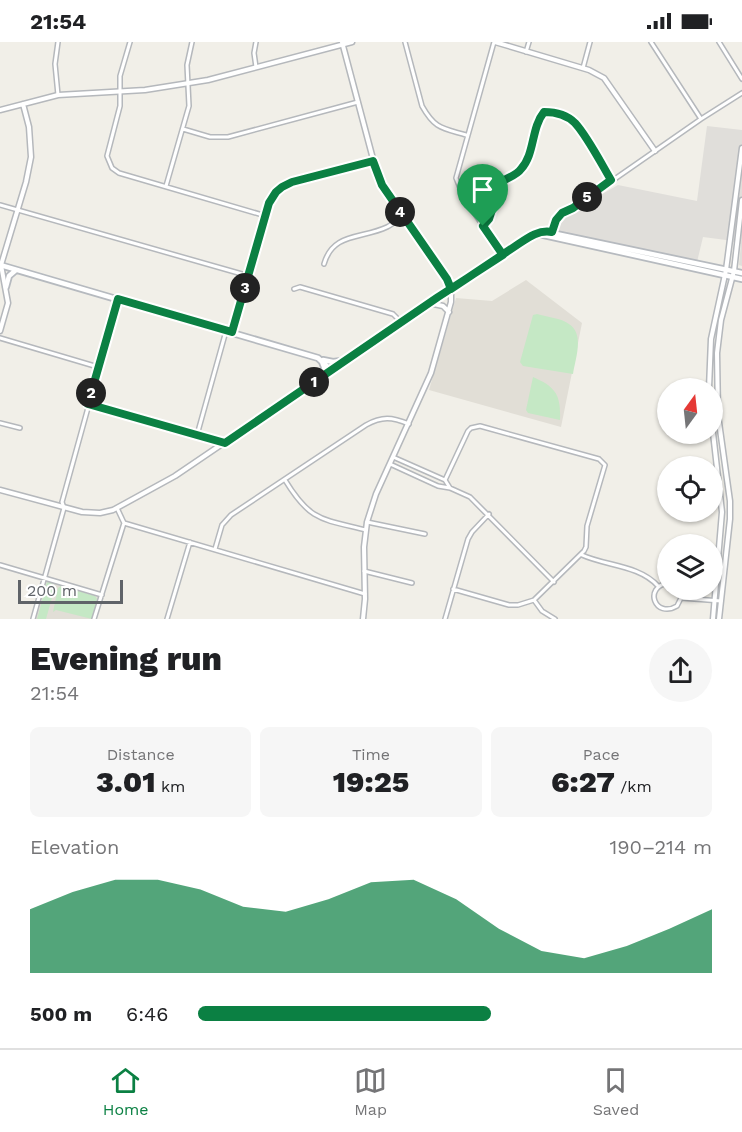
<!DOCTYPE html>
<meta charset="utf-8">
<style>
:root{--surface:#fff;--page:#f6f6f6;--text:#202124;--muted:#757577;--line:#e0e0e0;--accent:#0b8043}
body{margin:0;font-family:"Work Sans",sans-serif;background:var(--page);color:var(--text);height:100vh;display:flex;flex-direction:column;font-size:22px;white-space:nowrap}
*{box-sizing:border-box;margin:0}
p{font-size:20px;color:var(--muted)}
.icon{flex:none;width:33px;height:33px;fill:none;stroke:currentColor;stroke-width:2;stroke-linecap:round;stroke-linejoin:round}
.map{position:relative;height:577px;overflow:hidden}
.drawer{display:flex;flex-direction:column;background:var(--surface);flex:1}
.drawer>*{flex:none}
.needle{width:39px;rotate:15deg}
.controls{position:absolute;left:657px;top:336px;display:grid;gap:12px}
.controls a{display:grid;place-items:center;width:66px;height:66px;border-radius:50%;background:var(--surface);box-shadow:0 2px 4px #0004;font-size:30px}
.scale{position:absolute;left:18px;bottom:15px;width:105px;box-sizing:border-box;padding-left:6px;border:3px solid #5f6368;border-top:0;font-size:16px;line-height:21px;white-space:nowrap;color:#5f6368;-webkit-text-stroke:4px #fff;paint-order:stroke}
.pin{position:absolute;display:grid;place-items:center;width:51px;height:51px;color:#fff;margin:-62px -26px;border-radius:50% 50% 50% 0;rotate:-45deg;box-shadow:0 0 6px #0007}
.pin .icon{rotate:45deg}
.km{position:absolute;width:30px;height:30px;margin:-15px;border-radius:50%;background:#222;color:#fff;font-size:16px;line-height:30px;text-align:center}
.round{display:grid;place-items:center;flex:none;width:63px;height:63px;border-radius:32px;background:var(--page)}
.summary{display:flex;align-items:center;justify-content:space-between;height:102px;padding:0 30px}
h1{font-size:33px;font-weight:800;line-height:45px}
.metrics{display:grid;grid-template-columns:repeat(3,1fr);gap:9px;height:102px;padding:6px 30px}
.metrics div{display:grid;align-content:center;border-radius:9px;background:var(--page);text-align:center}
.metrics b{font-size:30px;font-weight:800}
.metrics small{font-size:16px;font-weight:400}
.metrics p{font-size:16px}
.chart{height:168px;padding:12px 30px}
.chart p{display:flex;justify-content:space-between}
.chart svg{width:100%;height:108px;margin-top:6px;fill:var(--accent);opacity:.7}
ul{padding:0 30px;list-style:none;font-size:20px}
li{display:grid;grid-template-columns:96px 72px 1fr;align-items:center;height:45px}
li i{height:15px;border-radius:8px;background:var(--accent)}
.status{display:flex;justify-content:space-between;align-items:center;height:42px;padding:0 30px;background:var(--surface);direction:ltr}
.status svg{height:16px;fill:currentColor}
.dock{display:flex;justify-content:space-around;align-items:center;height:84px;border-top:2px solid var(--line);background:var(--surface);font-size:16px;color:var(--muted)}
.dock a{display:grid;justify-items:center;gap:3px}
.dock .current{color:var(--accent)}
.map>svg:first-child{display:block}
.industrial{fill:#e0deda}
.education{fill:#e1ded6}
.green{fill:#c5e8c5}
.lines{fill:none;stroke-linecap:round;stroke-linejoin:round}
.minor-casing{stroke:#b5b8bc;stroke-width:6}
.tertiary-casing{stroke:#b5b8bc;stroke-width:7}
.secondary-casing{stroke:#b6babf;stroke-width:8}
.minor{stroke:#fff;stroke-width:3}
.tertiary{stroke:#fff;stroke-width:4}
.secondary{stroke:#fff;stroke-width:4.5}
.route-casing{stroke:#fff;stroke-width:12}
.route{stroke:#0b8043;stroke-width:8}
</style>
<div class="status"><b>21:54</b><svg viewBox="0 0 49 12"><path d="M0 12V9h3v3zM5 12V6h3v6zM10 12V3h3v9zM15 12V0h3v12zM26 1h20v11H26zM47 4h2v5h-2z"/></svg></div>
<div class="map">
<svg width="742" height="577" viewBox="0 0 742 577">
<rect width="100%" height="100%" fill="#f1efe8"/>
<!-- industrial -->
<path class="industrial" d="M707,84L742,88V224L739,223L741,202L726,198L703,195L697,220L558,189L553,185L564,174L618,143L697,159Z"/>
<!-- education -->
<path class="education" d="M526,238L582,281L561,385L429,348L456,256L492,259Z
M46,539L98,555L92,577H35Z"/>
<!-- green -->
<path class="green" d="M537,272C547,275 561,276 569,282C585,292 575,318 573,332L523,324L520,320L533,273Z
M533,335C556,345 561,353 560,378L528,371L526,368Z
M47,540L53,542L55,545L46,577H37Z
M61,544L95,554L97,557L92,577L56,568L53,570L58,546Z"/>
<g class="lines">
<defs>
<path id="minor" d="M130,0L120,34V64L107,114L112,126L119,131L266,174
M256,0L254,11L256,25
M405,0L422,64C435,87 442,86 466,93
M494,0L456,136L464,156L503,213
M651,0L701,77
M719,0L742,37
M526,10L529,0
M583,26L590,0
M58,53L55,22L58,0
M183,87L210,95H228L358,60
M166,144L189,64L187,23L192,0
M0,163L249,234
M483,184L489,178L501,139L523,126L539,77L544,70C555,70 567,73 575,81C587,94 601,121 611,138
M552,190C555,177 561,172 573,166L701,77L742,51
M324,222C333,190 362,197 387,185C393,182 398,178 403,174
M294,247L300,245L393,272L401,280
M232,290L269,161C272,156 275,150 281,146C295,135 353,123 373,119
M0,296L98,325
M88,362L223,400
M0,381L20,386
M197,393L226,289
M393,415L445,438L450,446
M390,422L438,444L450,446L470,455L554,540
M285,438C310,479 321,477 366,488
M445,438L468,389L471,386L480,384L599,417L605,423L587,484L586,505L584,509L534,558L518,563H509L453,547
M117,466L124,481L365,552
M367,480L425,492
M215,507L222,483L231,473L366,383C382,374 392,375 409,382
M582,513C606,524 639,523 658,544
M0,523L102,553
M364,529L412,541
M668,541C643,545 655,577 677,564L681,556L679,548
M681,556L721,559
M534,558L542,569L555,577
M33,577L64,466L62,460L118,257
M94,577L124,481
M167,577L190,500
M445,577L468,497L472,490L489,472"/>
<path id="tertiary" d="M342,0L377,132L382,143L448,237L451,247V260L431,331L376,452L367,480L364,505L365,557L363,577
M495,0L589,28L604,36L655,109
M0,68L58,53L145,48L208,38L352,0
M429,261L443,264L449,270
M0,289L8,261L1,223L26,140L31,115L29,85L23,62
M709,346L711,297L726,228L742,106
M712,382L722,470L713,577
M0,448L82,470L100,471L113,468L175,434L331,328
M719,577L730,477V459L718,373L717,311L721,278L734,229L742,158"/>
<path id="secondary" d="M539,192L742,237
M0,223L318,316L331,328L530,195L542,189L742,231
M6,245L9,234L16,228
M323,318L333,320L341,319
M322,320L324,325V333"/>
</defs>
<!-- minor casing -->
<use href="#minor" class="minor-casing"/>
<!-- tertiary casing -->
<use href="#tertiary" class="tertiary-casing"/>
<!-- secondary casing -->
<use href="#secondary" class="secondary-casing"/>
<!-- minor -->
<use href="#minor" class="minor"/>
<!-- tertiary -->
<use href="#tertiary" class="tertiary"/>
<!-- secondary -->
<use href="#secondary" class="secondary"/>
</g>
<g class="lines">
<defs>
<path id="route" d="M483,184L503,213C481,227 460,241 438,255L225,401L88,362L118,257L232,290L269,161L276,150L282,145L292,140L373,119L382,143L447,237L451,247L514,205C526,197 538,187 552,190L556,178L562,171L573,166L611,138C601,121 587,94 575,81C567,73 555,70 544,70C531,86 535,112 521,127C517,133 507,136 501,140L489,177L483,184"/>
</defs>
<!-- route casing -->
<use href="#route" class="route-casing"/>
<!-- route -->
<use href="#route" class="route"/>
</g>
</svg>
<div class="controls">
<a><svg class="needle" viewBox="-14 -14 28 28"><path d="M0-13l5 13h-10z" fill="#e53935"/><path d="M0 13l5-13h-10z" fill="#757577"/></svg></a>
<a><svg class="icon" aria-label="locate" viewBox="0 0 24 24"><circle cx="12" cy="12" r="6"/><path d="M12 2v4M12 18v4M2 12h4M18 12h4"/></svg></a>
<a><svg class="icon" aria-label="layers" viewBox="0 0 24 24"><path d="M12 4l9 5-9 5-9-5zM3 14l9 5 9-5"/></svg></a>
</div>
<div class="scale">200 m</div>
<div class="pin" style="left:483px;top:184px;background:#1e9e55"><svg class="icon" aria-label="arrive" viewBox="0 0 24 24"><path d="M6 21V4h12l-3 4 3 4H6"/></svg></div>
<b class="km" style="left:314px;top:340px">1</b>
<b class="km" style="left:91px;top:351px">2</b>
<b class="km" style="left:245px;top:246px">3</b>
<b class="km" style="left:400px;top:170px">4</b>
<b class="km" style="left:587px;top:155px">5</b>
</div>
<section class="drawer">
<div class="summary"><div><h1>Evening run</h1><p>21:54</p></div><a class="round"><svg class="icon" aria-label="share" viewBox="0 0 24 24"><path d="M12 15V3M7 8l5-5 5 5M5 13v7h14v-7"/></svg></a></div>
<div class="metrics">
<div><p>Distance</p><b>3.01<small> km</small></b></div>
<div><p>Time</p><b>19:25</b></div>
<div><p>Pace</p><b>6:27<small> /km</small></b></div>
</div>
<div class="chart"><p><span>Elevation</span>190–214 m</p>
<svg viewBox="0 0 160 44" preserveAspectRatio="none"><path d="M0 44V18L10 11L20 6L30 6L40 10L50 17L60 19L70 14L80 7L90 6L100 14L110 26L120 35L130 38L140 33L150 26L160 18V44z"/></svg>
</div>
<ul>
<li><b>500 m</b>6:46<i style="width:57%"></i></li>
</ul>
</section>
<nav class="dock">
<a class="current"><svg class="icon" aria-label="home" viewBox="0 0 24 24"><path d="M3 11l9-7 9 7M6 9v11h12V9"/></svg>Home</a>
<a><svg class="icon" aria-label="map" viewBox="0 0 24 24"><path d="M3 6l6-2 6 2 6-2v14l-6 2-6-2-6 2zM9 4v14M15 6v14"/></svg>Map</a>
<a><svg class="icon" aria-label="saved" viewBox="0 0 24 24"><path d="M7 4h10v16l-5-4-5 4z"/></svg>Saved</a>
</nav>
